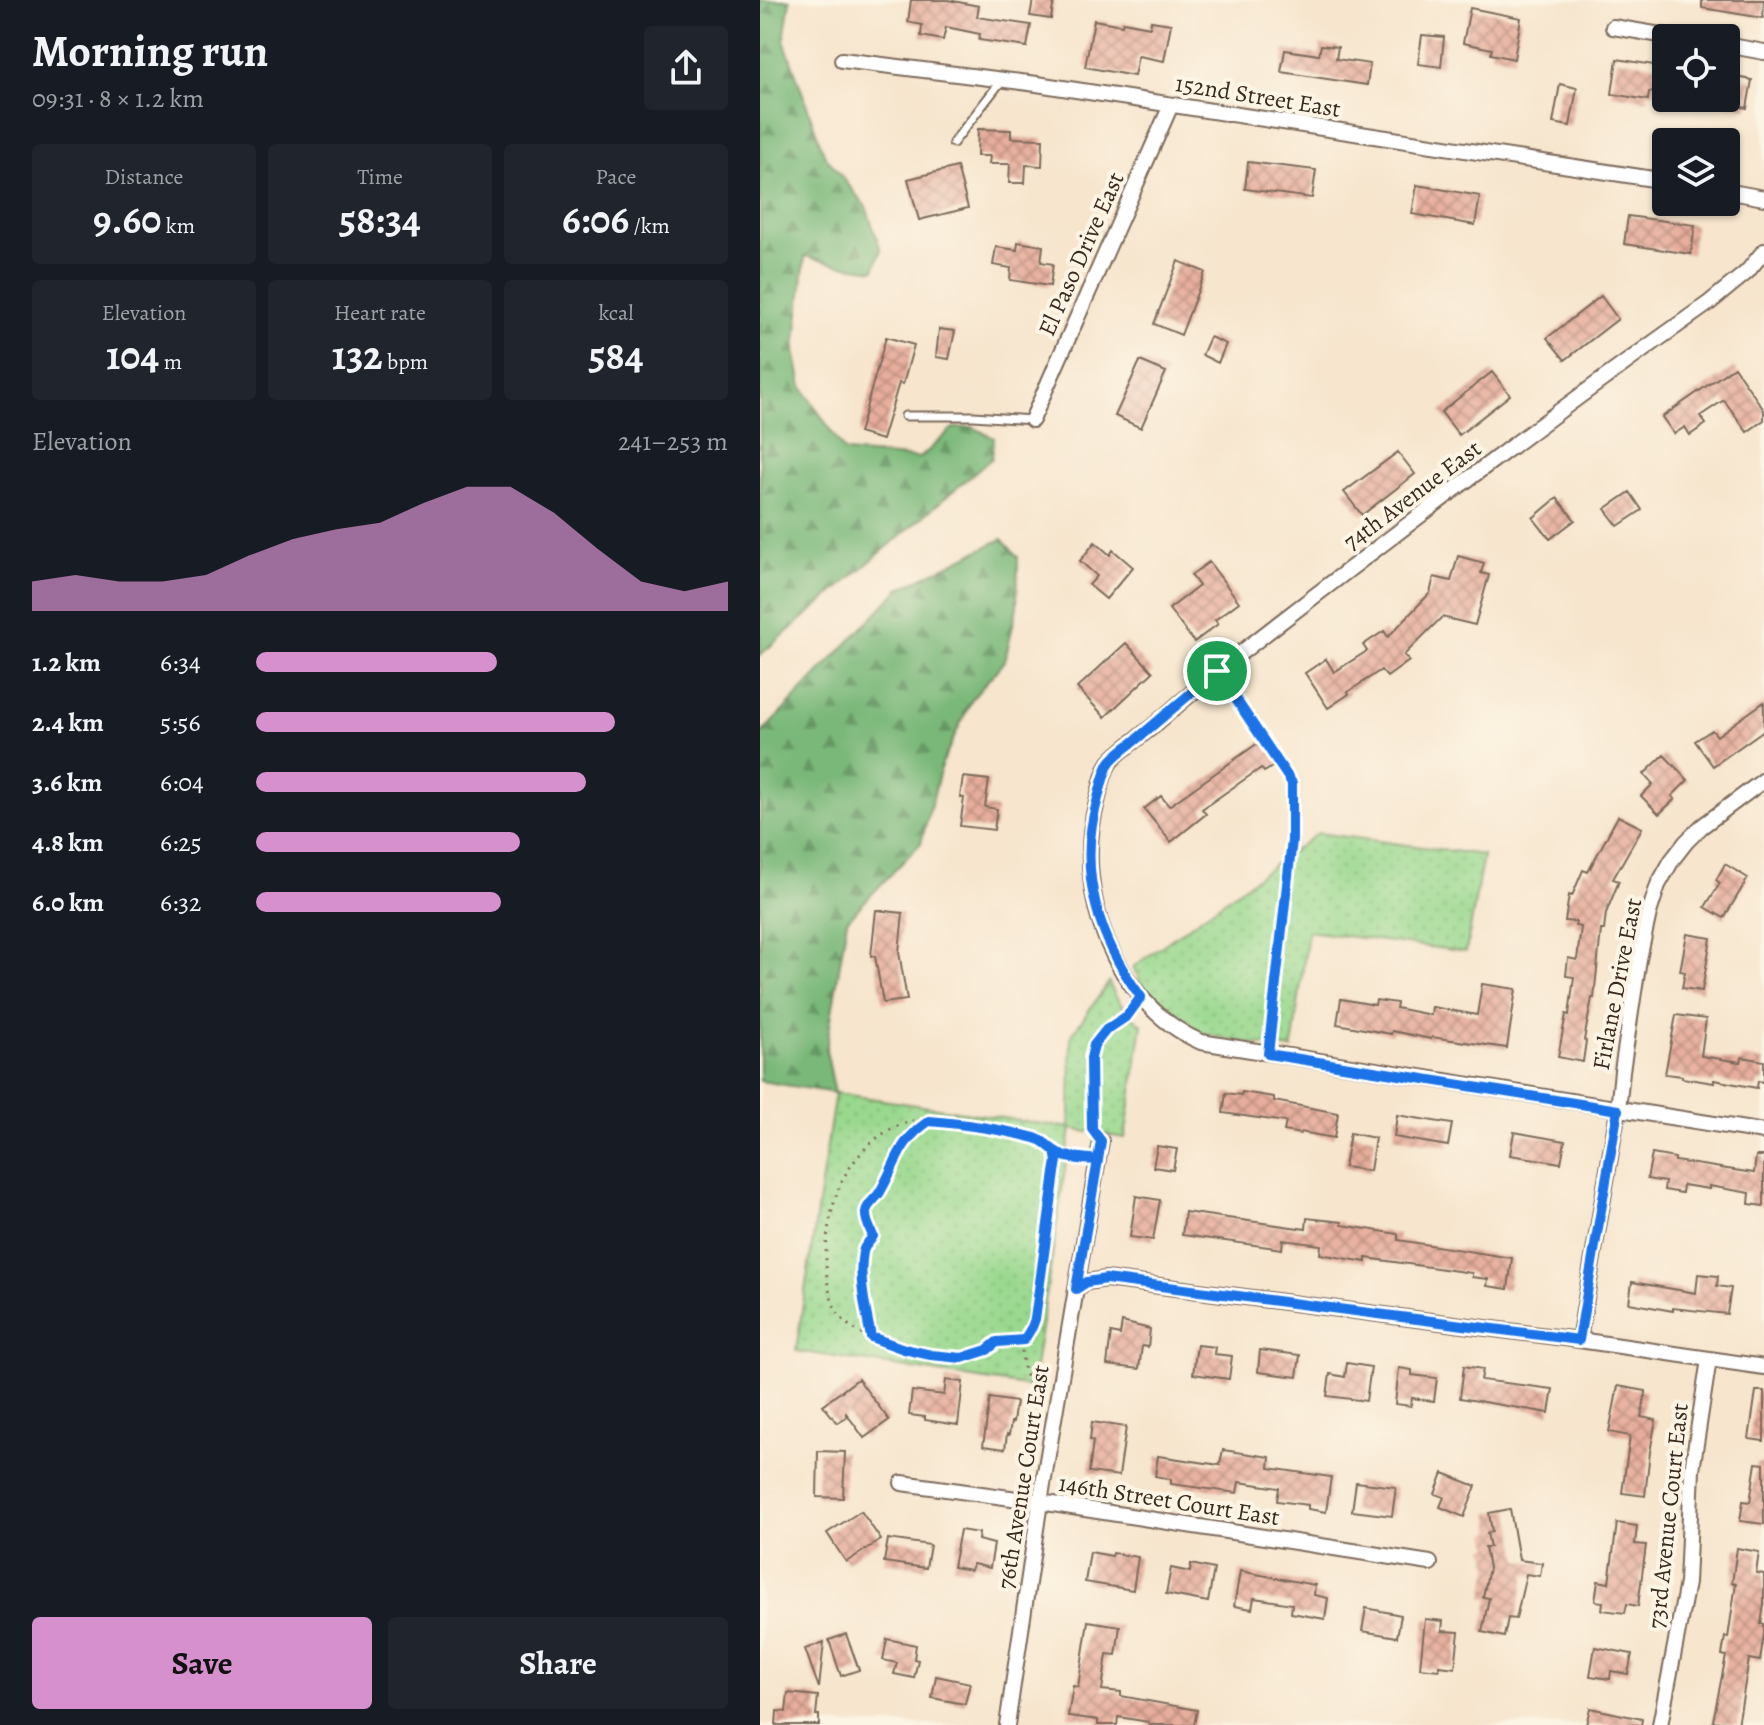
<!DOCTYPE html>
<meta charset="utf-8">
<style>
:root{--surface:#171b24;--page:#20242c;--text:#f1f3f6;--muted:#9ea1a6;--accent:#d690ce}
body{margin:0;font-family:Alegreya,serif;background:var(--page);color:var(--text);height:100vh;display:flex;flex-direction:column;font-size:30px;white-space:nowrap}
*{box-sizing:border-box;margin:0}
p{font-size:26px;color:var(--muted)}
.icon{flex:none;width:44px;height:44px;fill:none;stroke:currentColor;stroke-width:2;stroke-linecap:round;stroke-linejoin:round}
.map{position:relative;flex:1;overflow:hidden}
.drawer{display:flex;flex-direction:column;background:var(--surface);width:760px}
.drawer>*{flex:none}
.fabs{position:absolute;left:892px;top:24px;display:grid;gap:16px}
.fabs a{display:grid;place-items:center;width:88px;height:88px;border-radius:8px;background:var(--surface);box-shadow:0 2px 6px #0004;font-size:40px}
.pin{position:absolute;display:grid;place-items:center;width:68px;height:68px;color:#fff;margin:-34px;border:4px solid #fff;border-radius:50%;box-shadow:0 2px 8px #0007}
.round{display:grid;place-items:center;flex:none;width:84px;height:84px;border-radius:8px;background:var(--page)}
.headline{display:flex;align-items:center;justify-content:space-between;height:136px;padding:0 32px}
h1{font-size:44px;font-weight:700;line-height:60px}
.stats{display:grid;grid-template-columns:repeat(3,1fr);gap:12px;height:136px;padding:8px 32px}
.stats div{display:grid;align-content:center;border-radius:8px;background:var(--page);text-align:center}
.stats b{font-size:40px;font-weight:700}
.stats small{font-size:22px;font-weight:400}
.stats p{font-size:22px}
.chart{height:224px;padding:16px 32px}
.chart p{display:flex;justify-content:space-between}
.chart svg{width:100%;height:144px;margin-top:8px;fill:var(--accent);opacity:.7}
.primary-button{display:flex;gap:16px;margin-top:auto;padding:16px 32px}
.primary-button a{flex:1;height:92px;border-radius:8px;background:var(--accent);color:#111;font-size:32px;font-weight:700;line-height:92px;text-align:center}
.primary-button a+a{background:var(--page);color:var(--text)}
ul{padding:0 32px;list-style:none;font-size:26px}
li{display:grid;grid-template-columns:128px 96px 1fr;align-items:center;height:60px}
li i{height:20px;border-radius:10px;background:var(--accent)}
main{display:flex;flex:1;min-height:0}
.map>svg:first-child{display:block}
.grass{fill:url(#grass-dots);stroke:#6a8156;stroke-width:2}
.forest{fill:url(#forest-firs);stroke:#5a714c;stroke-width:2}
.building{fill:url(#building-cross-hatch)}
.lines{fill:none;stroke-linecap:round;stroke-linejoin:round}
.lane-casing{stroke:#7d6b5b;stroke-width:11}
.street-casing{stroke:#7d6b5b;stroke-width:18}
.path{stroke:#7d6b5b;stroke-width:3;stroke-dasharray:2 6;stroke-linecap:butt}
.lane{stroke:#fff;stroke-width:7}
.street{stroke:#fff;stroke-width:14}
.route-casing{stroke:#fff;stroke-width:16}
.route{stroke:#1a73e8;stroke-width:10}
.labels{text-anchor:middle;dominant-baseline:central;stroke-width:8;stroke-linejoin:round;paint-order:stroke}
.street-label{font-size:24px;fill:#3b2a1e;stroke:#fcf5e5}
</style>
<main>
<section class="drawer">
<div class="headline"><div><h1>Morning run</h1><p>09:31 · 8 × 1.2 km</p></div><a class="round"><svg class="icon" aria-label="share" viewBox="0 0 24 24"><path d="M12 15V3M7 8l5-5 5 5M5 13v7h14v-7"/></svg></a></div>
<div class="stats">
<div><p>Distance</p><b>9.60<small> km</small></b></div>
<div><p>Time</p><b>58:34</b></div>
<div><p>Pace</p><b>6:06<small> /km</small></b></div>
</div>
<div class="stats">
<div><p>Elevation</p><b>104<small> m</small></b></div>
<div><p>Heart rate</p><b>132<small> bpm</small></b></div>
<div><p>kcal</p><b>584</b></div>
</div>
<div class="chart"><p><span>Elevation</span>241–253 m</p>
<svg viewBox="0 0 160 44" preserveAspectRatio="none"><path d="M0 44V35L10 33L20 35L30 35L40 33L50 27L60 22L70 19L80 17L90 11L100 6L110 6L120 14L130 25L140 35L150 38L160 35V44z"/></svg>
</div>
<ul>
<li><b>1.2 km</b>6:34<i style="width:51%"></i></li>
<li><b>2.4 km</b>5:56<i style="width:76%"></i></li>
<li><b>3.6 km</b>6:04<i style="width:70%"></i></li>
<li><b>4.8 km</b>6:25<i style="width:56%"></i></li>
<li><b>6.0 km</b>6:32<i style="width:52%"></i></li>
</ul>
<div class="primary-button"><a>Save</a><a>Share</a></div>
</section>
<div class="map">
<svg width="1004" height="1725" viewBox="0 0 1004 1725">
<defs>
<pattern id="grass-dots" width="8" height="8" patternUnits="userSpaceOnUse" patternTransform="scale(2)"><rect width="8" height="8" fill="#99d88e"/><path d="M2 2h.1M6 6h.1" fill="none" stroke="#85ba7a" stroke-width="1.8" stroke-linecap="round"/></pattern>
<pattern id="forest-firs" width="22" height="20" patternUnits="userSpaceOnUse" patternTransform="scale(2)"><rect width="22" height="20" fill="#7ab879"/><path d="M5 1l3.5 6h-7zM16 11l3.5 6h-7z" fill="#659663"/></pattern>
<pattern id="building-cross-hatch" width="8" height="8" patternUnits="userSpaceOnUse" patternTransform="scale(2)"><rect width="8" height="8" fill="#e8ae9d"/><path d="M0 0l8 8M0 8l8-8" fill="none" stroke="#bd8e7f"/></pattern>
</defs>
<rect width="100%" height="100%" fill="#fcf5e5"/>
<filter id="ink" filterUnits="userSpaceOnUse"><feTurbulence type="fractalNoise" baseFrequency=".0125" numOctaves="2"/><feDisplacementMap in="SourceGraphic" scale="16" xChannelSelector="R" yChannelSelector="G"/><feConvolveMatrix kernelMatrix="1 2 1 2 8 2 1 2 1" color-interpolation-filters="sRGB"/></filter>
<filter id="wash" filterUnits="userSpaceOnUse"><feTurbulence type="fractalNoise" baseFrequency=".006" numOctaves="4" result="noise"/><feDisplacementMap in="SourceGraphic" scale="32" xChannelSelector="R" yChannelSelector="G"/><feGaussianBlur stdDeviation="1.8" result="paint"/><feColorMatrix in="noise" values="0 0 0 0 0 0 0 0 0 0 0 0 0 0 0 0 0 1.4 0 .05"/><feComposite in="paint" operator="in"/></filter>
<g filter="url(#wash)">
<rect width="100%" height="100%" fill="#f7e5cd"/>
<!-- grass -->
<path class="grass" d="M558,833L723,855L706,952L548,931L532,1049C479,1040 423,1041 388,994C382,986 378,976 373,967Z
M349,982C356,1001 367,1013 382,1025L365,1138L311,1129L272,1387L36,1351L75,1093L310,1128L311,1036Z"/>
<!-- forest -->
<path class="forest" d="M0,0H30L24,40L64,154L106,207L121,250L114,270L80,265L45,256L35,350L42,387L85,452L160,458L193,428L213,427L234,438L232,458L0,655Z
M242,539L258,557L257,607L245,660L212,699L182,763L161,843L87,920L66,1050L75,1093L0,1081V735L139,589Z"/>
<g id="blocks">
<!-- building -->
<path class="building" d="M151,0H188L219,6L217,17L271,25L267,47L219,40L220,34L186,27L183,40L161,36L162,25L148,22Z
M273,0H294L291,19L270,16Z
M942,0H1004L1003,18L942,8Z
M710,8L761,18L754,59L731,54L732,49L703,43Z
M334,20L362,25L363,22L390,27L391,21L411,24L404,61L378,56L374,76L325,67Z
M662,35L684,37L681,67L658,64Z
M561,45L578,47L576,59L610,64L607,85L521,72L525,50L559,55Z
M857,59L906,67V94L889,92L888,100L852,94Z
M966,75L992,80L987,108L966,104Z
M800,84L817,88L810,126L793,123Z
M218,129L251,130V138L283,139L282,166L266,165L265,183H249L250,164H229L230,156H217Z
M488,162L556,170L552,198L485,189Z
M197,167L208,208L159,220L148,179Z
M657,185L720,196L715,225L652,214Z
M868,216L935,225L931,254L864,244Z
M258,242L283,246L281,262L293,264L290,286L250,280L251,268L233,265L236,247L257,250Z
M418,261L445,272L421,335L394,324Z
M841,296L858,319L805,360L787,338Z
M179,329L195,331L189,359L176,357Z
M126,337L154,345L143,384L139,383L122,440L99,433Z
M450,337L466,344L458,363L442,355Z
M380,361L406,372L381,428L355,416Z
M974,367L1004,410V420L987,432L964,400L940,416L946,424L930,435L925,427L914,434L902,417Z
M732,372L750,395L699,435L681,412Z
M638,452L655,474L602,515L584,492Z
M870,492L882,510L858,526L845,509Z
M797,498L815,520L790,539L773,518Z
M335,542L350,555L353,550L373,567L346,599L329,585L337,576L320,561Z
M698,556L724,563L721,573L729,575L715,625L682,617L644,655L649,661L627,677L621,670L588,692L589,694L568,708L545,673L566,659L574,672L607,651L603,645L624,631L628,637L670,593L674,577L691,581Z
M449,562L479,602L455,620L458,624L434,642L409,609L439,586L431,575Z
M366,643L393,672L345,717L317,688Z
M1004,702V730L953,766L935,741L952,730L957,736Z
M505,738L521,761L506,771L504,772L501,768L442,809L446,814L411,842L384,809L401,796L409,806Z
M904,755L928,780L912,796L915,799L899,814L881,796L893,784L884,774Z
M203,777L229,780L225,807L237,809L234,830L200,826L204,798L200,797Z
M858,816L882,828L853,879L859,881L846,913L844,930H841L834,998H832L824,1040L826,1041L823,1062L798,1057L806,1014L809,1015L814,977L806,976L808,958L817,960L821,927L815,926L816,922L805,921L809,895L812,896L823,870L828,872Z
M965,864L988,878L964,918L945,907L960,883L956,880Z
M116,910L143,913L139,952L147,1000L123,1003L115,956H111Z
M927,934L951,938L942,991L922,988L925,972L920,971Z
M722,984L756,989L747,1048L672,1037L671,1039L632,1031L631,1034L577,1024L581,999L615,1005L616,1000L637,1003L636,1008L671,1015L672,1007L717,1015Z
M916,1015L946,1019L941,1056L981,1062L982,1057L1004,1061V1082L998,1081L997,1088L954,1080V1083L922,1078V1076L905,1074Z
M482,1092L514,1097V1101L578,1113L574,1138L541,1132L540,1134L524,1131L526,1122L463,1113L466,1093L481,1095Z
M637,1115L692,1124L688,1146L634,1137Z
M754,1132L805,1141L801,1163L750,1155Z
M590,1133L615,1138L610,1171L584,1167Z
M397,1146L417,1149L413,1170L393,1167Z
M892,1154L915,1158V1161L994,1173L996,1156H1004V1206L989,1204L990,1193L949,1186V1189L923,1185L922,1193L904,1190L905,1182L887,1179Z
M376,1196L400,1200L393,1240L370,1237Z
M425,1212L546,1229L547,1218L582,1222V1225L638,1234V1240L752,1258L748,1289L727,1286L728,1279L712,1277V1273L606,1258V1262L560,1254L561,1245L523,1240L522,1249L422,1235Z
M938,1274L958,1276L957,1286L971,1288L967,1314L913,1308V1311L869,1303L872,1282L936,1293Z
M362,1322L390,1329L388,1347L382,1346L379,1369L347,1365L351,1333L360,1335Z
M437,1345L455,1347L454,1354L472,1356L469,1379L433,1374Z
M500,1350L540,1355L537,1377L498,1372Z
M587,1363L611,1367L606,1401L567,1396L570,1374L585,1377Z
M704,1366L723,1369L721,1380L793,1389L789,1413L700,1398Z
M639,1368L652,1370V1375L677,1378L674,1401L652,1398L651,1406L635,1404Z
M98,1379L129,1420L104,1438L86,1413V1417L77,1423L63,1405Z
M186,1380L203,1382L198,1425L165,1420V1417L149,1415L152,1391L184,1395Z
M858,1386L886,1391L881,1417L896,1420L890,1452L885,1496L862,1493L870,1436L849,1432Z
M996,1391H1004V1441L989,1439Z
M230,1398L256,1402L253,1422H251L249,1435L247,1434L245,1449L223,1446Z
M332,1422L366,1427L359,1476L329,1472L333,1441L330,1440Z
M463,1450L510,1457L509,1468L571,1477L566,1512L548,1509V1505L517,1501L519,1488L479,1482L477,1493L411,1484V1479L395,1476L398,1456L460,1465Z
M58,1451L85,1452L83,1498L57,1497Z
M996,1463L1004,1464V1524L980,1521L983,1501L990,1502Z
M683,1473L716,1486L704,1517L680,1507L684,1497L675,1494Z
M596,1482L636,1487L632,1516L592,1511Z
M750,1509L759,1560L782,1563L780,1576L766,1574L756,1619L748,1618L744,1637L722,1632L729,1598L723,1597L729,1568L725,1547H730L727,1533L732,1532L729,1513Z
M101,1511L121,1540L86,1562L67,1533Z
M857,1523L877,1526L875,1544L886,1545L878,1606L867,1604L865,1613L842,1610L843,1602L835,1601L838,1581L849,1583Z
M200,1530L219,1533L218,1540L234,1544L230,1568L213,1564L211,1570L193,1567Z
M128,1539L170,1545L166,1568L124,1562Z
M977,1548L999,1552L996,1573L1004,1574V1604L1001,1624H1004V1633L1000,1661L989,1659L978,1725L953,1721L966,1656L962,1655L965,1637L968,1638L976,1583H972Z
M330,1552L352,1556L353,1553L378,1557L373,1590L325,1582Z
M431,1564L454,1569L448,1602L406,1594L411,1568L430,1572Z
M480,1571L555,1585L554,1595L568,1598L565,1619L531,1613L532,1604L494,1598L492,1609L474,1606Z
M606,1608L641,1615L637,1637L602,1631Z
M665,1619L683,1621L682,1631L699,1632L695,1668L679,1666V1670L660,1668Z
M328,1621L360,1626L356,1655L347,1654L342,1690L361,1692V1696L437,1710L434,1725H388L389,1722L358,1717L357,1725H338V1720L308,1716L313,1686L318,1687Z
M86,1634L99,1670L81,1676L69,1640Z
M127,1639L156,1645L154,1659L158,1660L154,1678L134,1674L137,1663L123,1660Z
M64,1642L59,1688L45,1649Z
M835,1647L872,1654L868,1674L851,1671L850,1679L830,1676Z
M176,1676L210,1683L205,1704L172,1698Z
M28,1693L58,1696L56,1715H59V1725H16L17,1711L26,1712Z
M830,1708L882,1719L881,1725H826Z"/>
</g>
</g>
<g filter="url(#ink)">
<use href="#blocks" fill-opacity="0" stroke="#7d6b5b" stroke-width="2"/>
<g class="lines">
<defs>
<path id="lane" d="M193,143L242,80
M145,416H214L272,420
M341,1141L332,1129L331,1073V1058L334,1045L346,1030L367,1016L381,997"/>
<path id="street" d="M853,27L919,38
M966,45L1004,52
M82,60L277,84L906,181
M966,191L1004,198
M1004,251L987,272L949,303C803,406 660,515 518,624C475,657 433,691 392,727C382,735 357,753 350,762C343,772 340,790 337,802C312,890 354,1004 441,1042L1004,1132
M272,420L411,105
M316,1289L327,1282L346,1279L819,1340L1004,1367
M819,1340L858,1110L862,1071L879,959L889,913L898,885L912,860L926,842L941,827L1004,780
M142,1483L280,1502L670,1563
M247,1725L280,1502L341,1141
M900,1725L927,1583L932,1470L949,1359"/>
</defs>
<!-- lane casing -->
<use href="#lane" class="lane-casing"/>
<!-- street casing -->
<use href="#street" class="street-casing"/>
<!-- path -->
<path class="path" d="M465,683L532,783V840L509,1038
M295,1151L303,1156L322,1159
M111,1337C106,1312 97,1277 103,1252C105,1245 110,1242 113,1236C110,1228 105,1221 106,1212C107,1204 116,1199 120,1192C138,1162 137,1143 169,1121
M264,1340C256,1341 247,1340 239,1342C234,1344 234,1345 229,1348C223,1353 214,1355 206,1356C191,1360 162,1354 146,1349C129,1345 98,1335 85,1322C55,1292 65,1213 84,1177C98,1152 123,1127 153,1121C178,1117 229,1130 255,1134C282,1140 299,1140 295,1173L275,1319C272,1326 268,1330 265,1337C259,1350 263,1371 269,1383"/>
<!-- lane -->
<use href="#lane" class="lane"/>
<!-- street -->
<use href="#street" class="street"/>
</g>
</g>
<g class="lines" filter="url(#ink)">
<defs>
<path id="route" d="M457,671C431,693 404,716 378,738C370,745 357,753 350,762C344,771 340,791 337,802C317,872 339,940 381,997L367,1016L346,1030L334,1045L331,1058L332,1129L341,1141L338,1160C326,1159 311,1160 301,1155C291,1150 286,1141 275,1138C241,1129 204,1124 169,1121C137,1143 138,1161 120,1192C116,1199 107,1204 106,1212C105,1221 110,1228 113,1236C110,1242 104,1245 103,1252C98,1278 106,1312 111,1337L144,1349L171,1355L202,1358L227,1350L237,1342L264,1340L272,1327L275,1319L295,1173L297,1161L295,1151L303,1156L338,1160L316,1289L327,1282L346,1279L819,1340L858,1110L508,1054L532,840V783L457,671"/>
</defs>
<!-- route casing -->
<use href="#route" class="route-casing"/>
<!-- route -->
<use href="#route" class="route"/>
</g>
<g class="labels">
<!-- street labels -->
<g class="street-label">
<text transform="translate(498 96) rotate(9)">152nd Street East</text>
<text transform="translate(321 254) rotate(-66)">El Paso Drive East</text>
<text transform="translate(652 495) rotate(-37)">74th Avenue East</text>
<text transform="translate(857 984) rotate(-79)">Firlane Drive East</text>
<text transform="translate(263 1477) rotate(-81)">76th Avenue Court East</text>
<text transform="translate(409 1500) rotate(9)">146th Street Court East</text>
<text transform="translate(908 1516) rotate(-84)">73rd Avenue Court East</text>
</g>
</g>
</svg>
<div class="fabs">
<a><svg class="icon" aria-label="locate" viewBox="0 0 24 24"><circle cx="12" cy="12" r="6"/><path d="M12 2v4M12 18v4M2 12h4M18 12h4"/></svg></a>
<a><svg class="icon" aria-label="layers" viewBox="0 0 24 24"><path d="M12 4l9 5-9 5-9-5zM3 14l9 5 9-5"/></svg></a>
</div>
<div class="pin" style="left:457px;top:671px;background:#1e9e55"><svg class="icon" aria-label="arrive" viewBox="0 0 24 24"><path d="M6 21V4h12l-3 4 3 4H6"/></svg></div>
</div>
</main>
